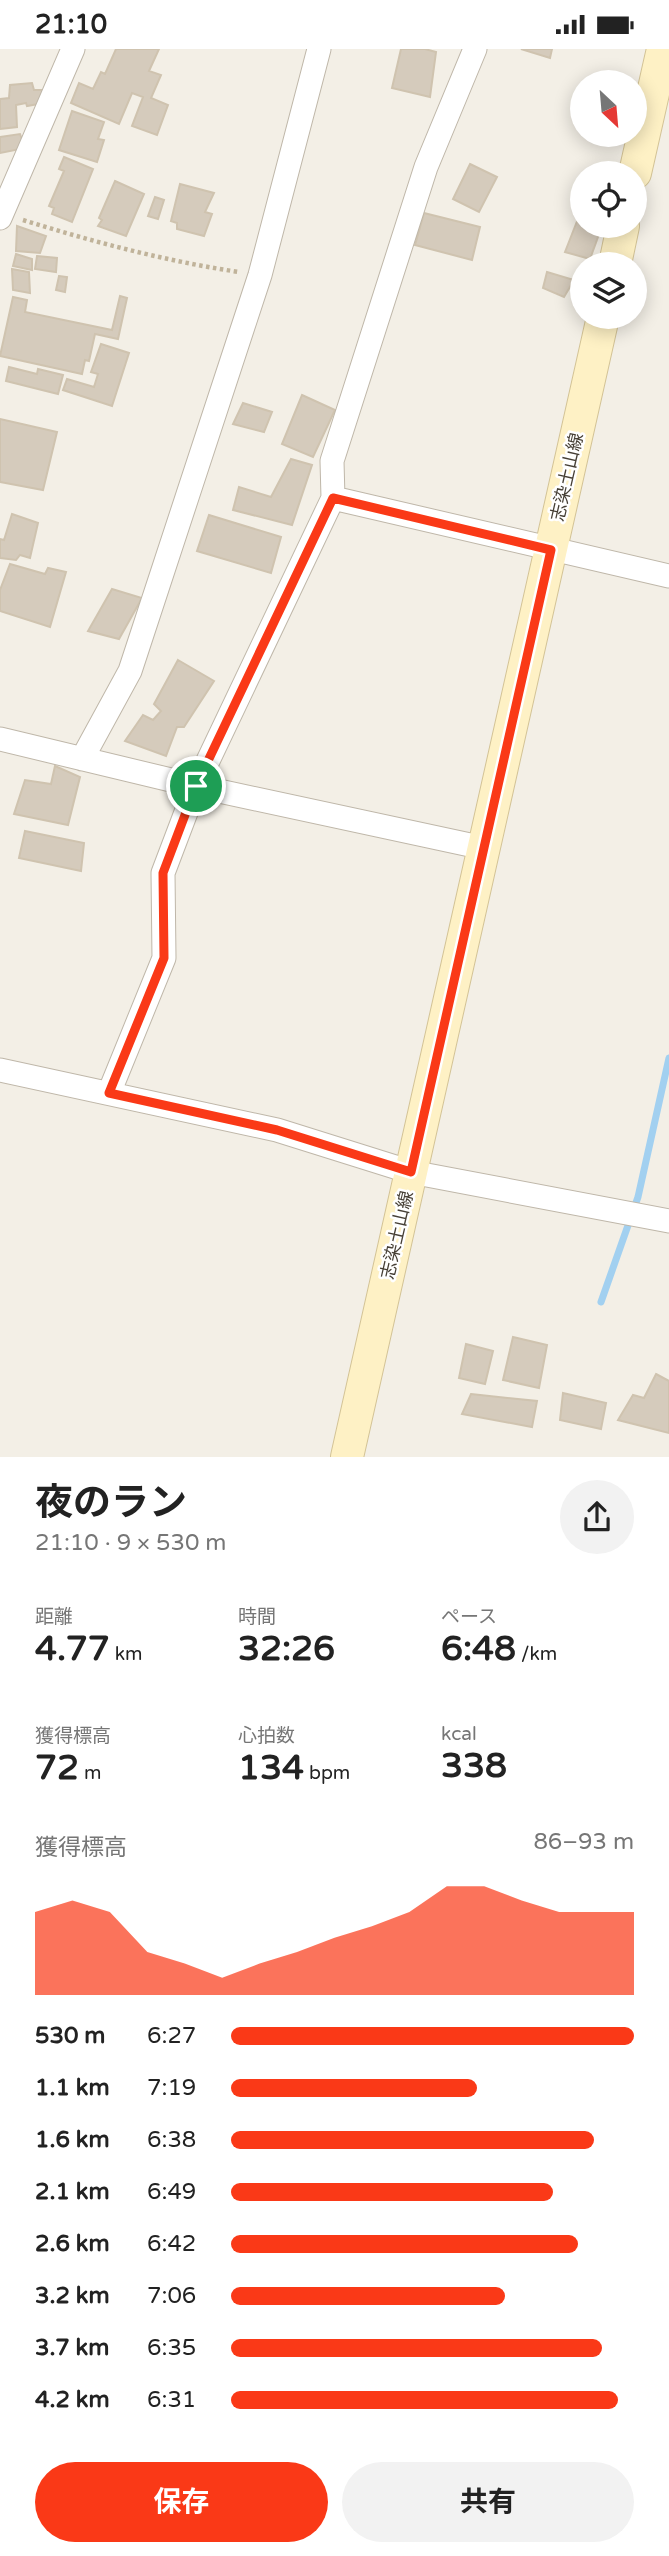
<!DOCTYPE html>
<html lang="ja">
<meta charset="utf-8">
<style>
:root{--surface:#fff;--page:#f2f2f2;--text:#222;--muted:#767676;--accent:#fa3917}
body{margin:0;font-family:"Varela Round","Noto Sans JP",sans-serif;background:var(--page);color:var(--text);height:100vh;display:flex;flex-direction:column;font-size:26px;white-space:nowrap}
*{box-sizing:border-box;margin:0}
p{font-size:23px;color:var(--muted)}
.icon{flex:none;width:38px;height:38px;fill:none;stroke:currentColor;stroke-width:2;stroke-linecap:round;stroke-linejoin:round}
.map{position:relative;height:1408px;overflow:hidden}
.details{display:flex;flex-direction:column;background:var(--surface);flex:1}
.details>*{flex:none}
.needle{width:46px;rotate:154deg}
.controls{position:absolute;left:570px;top:21px;display:grid;gap:14px}
.controls a{display:grid;place-items:center;width:77px;height:77px;border-radius:50%;background:var(--surface);box-shadow:0 4px 18px #0003;font-size:35px}
.pin{position:absolute;display:grid;place-items:center;width:60px;height:60px;color:#fff;margin:-30px;border:4px solid #fff;border-radius:50%;box-shadow:0 2px 7px #0007}
.round{display:grid;place-items:center;flex:none;width:74px;height:74px;border-radius:37px;background:var(--page)}
.summary{display:flex;align-items:center;justify-content:space-between;height:119px;padding:0 35px}
h1{font-size:38px;font-weight:700;line-height:52px}
.stats{display:grid;grid-template-columns:repeat(3,1fr);gap:10px;height:119px;padding:7px 35px}
.stats div{display:grid;align-content:center}
.stats b{font-size:35px;font-weight:700}
.stats small{font-size:19px;font-weight:400}
.stats p{font-size:19px}
.chart{height:196px;padding:14px 35px}
.chart p{display:flex;justify-content:space-between}
.chart svg{width:100%;height:126px;margin-top:7px;fill:var(--accent);opacity:.7}
.action{display:flex;gap:14px;margin-top:auto;padding:14px 35px}
.action a{flex:1;height:80px;border-radius:42px;background:var(--accent);color:#fff;font-size:28px;font-weight:700;line-height:80px;text-align:center}
.action a+a{background:var(--page);color:var(--text)}
ul{padding:0 35px;list-style:none;font-size:23px}
li{display:grid;grid-template-columns:112px 84px 1fr;align-items:center;height:52px}
li i{height:18px;border-radius:9px;background:var(--accent)}
.status{display:flex;justify-content:space-between;align-items:center;height:49px;padding:0 35px;background:var(--surface);direction:ltr}
.status svg{height:19px;fill:currentColor}
.map>svg:first-child{display:block}
.lines{fill:none;stroke-linecap:round;stroke-linejoin:round}
.stream{stroke:#a2d0f0;stroke-width:7}
.building{fill:#d5cbbc;stroke:#cfc3af;stroke-width:2}
.street-casing{stroke:#bfb7a9;stroke-width:25}
.secondary-casing{stroke:#d3c396;stroke-width:34}
.path{stroke:#c0b39a;stroke-width:4.5;stroke-dasharray:3.5 3.5;stroke-linecap:butt}
.street{stroke:#fff;stroke-width:23}
.secondary{stroke:#fef1c5;stroke-width:32}
.route-casing{stroke:#fff;stroke-width:14}
.route{stroke:#fa3917;stroke-width:9}
.labels{text-anchor:middle;dominant-baseline:central;stroke-width:5;stroke-linejoin:round;paint-order:stroke}
.street-label{font-size:18px;fill:#463f35;stroke:#fff}
</style>
<div class="status"><b>21:10</b><svg viewBox="0 0 49 12"><path d="M0 12V9h3v3zM5 12V6h3v6zM10 12V3h3v9zM15 12V0h3v12zM26 1h20v11H26zM47 4h2v5h-2z"/></svg></div>
<div class="map">
<svg width="669" height="1408" viewBox="0 0 669 1408">
<rect width="100%" height="100%" fill="#f3efe6"/>
<g class="lines">
<!-- stream -->
<path class="stream" d="M601,1253L638,1148L669,1009"/>
</g>
<!-- building -->
<path class="building" d="M116,0H159L149,22L161,26L151,49L168,56L157,86L132,77L143,48L132,44L119,75L71,54L79,34L93,40L101,23L105,25Z
M401,0H425L436,3L430,48L392,39Z
M521,0H552L550,9Z
M32,34L34,41H43L44,54L27,57L26,54L16,56L17,78L0,80V50L9,49L10,36Z
M72,62L104,73L98,90L104,91L97,113L59,101Z
M20,85L25,99L0,104V88Z
M64,108L93,120L72,173L52,165L54,159L49,157L64,122L59,120Z
M470,115L497,128L479,163L453,150Z
M115,132L144,145L126,187L98,177L102,171L99,169Z
M180,135L214,144L205,163L212,165L204,187L177,180V174L171,172Z
M155,148L164,151L158,170L148,167Z
M583,157V177H602L590,210L565,203Z
M424,164L480,178L472,211L415,196Z
M17,177L46,187L40,204L16,202Z
M16,205L32,210V221L13,217Z
M37,207L57,209L56,223L35,220Z
M12,220L29,223L30,244L13,241Z
M547,223L574,231L564,248L543,239Z
M59,227L67,228L65,243L56,241Z
M120,247L127,249L118,290L95,285L89,312L85,311L82,325L0,307L13,248L27,251L25,263L112,281Z
M101,295L129,304L112,357L63,341L67,330L94,338L98,325L91,323Z
M9,318L37,325L38,320L63,326L58,345L6,332Z
M302,346L335,361L313,408L282,395Z
M243,354L272,363L264,383L233,375Z
M0,370L57,383L43,441L0,433Z
M291,410L312,416L292,476L233,461L239,438L271,448Z
M12,465L38,474L30,509L20,506L16,511L0,509V490L4,491Z
M209,466L281,488L271,524L197,502Z
M10,515L45,525L48,519L66,523L50,578L0,562V541Z
M112,540L142,549L119,590L88,582Z
M178,611L214,632L184,678H177L166,707L125,692L143,666L153,671L161,662L154,655Z
M55,717L80,728L68,776L14,765L25,731L51,735Z
M25,782L84,794L81,822L19,809Z
M513,1288L547,1296L539,1339L503,1331Z
M466,1295L493,1302L485,1335L459,1329Z
M656,1325L669,1332V1384L618,1371L633,1346L644,1349Z
M563,1344L606,1354L601,1380L560,1371Z
M471,1345L537,1352L532,1378L462,1365Z"/>
<g class="lines">
<defs>
<path id="street" d="M0,169L73,0
M333,449L669,527
M0,690L196,737L484,799
M82,710L130,622L260,226L319,0
M0,1021L277,1081L411,1123L669,1172
M109,1044L164,909L163,824L196,737L333,449L332,412L426,118L475,0"/>
<path id="secondary" d="M635,124L663,0
M615,215L623,177
M347,1408L603,268"/>
</defs>
<!-- street casing -->
<use href="#street" class="street-casing"/>
<!-- secondary casing -->
<use href="#secondary" class="secondary-casing"/>
<!-- path -->
<path class="path" d="M23,171C94,193 165,212 239,223"/>
<!-- street -->
<use href="#street" class="street"/>
<!-- secondary -->
<use href="#secondary" class="secondary"/>
</g>
<g class="lines">
<defs>
<path id="route" d="M333,449L551,501L411,1123L277,1081L109,1044L164,909L163,824L196,737Z"/>
</defs>
<!-- route casing -->
<use href="#route" class="route-casing"/>
<!-- route -->
<use href="#route" class="route"/>
</g>
<g class="labels">
<!-- street labels -->
<g class="street-label">
<text transform="translate(567 428) rotate(-77)">志染土山線</text>
<text transform="translate(397 1186) rotate(-77)">志染土山線</text>
</g>
</g>
</svg>
<div class="controls">
<a><svg class="needle" viewBox="-14 -14 28 28"><path d="M0-13l5 13h-10z" fill="#e53935"/><path d="M0 13l5-13h-10z" fill="#767676"/></svg></a>
<a><svg class="icon" aria-label="locate" viewBox="0 0 24 24"><circle cx="12" cy="12" r="6"/><path d="M12 2v4M12 18v4M2 12h4M18 12h4"/></svg></a>
<a><svg class="icon" aria-label="layers" viewBox="0 0 24 24"><path d="M12 4l9 5-9 5-9-5zM3 14l9 5 9-5"/></svg></a>
</div>
<div class="pin" style="left:196px;top:737px;background:#1e9e55"><svg class="icon" aria-label="arrive" viewBox="0 0 24 24"><path d="M6 21V4h12l-3 4 3 4H6"/></svg></div>
</div>
<section class="details">
<div class="summary"><div><h1>夜のラン</h1><p>21:10 · 9 × 530 m</p></div><a class="round"><svg class="icon" aria-label="share" viewBox="0 0 24 24"><path d="M12 15V3M7 8l5-5 5 5M5 13v7h14v-7"/></svg></a></div>
<div class="stats">
<div><p>距離</p><b>4.77<small> km</small></b></div>
<div><p>時間</p><b>32:26</b></div>
<div><p>ペース</p><b>6:48<small> /km</small></b></div>
</div>
<div class="stats">
<div><p>獲得標高</p><b>72<small> m</small></b></div>
<div><p>心拍数</p><b>134<small> bpm</small></b></div>
<div><p>kcal</p><b>338</b></div>
</div>
<div class="chart"><p><span>獲得標高</span>86–93 m</p>
<svg viewBox="0 0 160 44" preserveAspectRatio="none"><path d="M0 44V15L10 11L20 15L30 29L40 33L50 38L60 33L70 29L80 24L90 20L100 15L110 6L120 6L130 11L140 15L150 15L160 15V44z"/></svg>
</div>
<ul>
<li><b>530 m</b>6:27<i style="width:100%"></i></li>
<li><b>1.1 km</b>7:19<i style="width:61%"></i></li>
<li><b>1.6 km</b>6:38<i style="width:90%"></i></li>
<li><b>2.1 km</b>6:49<i style="width:80%"></i></li>
<li><b>2.6 km</b>6:42<i style="width:86%"></i></li>
<li><b>3.2 km</b>7:06<i style="width:68%"></i></li>
<li><b>3.7 km</b>6:35<i style="width:92%"></i></li>
<li><b>4.2 km</b>6:31<i style="width:96%"></i></li>
</ul>
<div class="action"><a>保存</a><a>共有</a></div>
</section>
